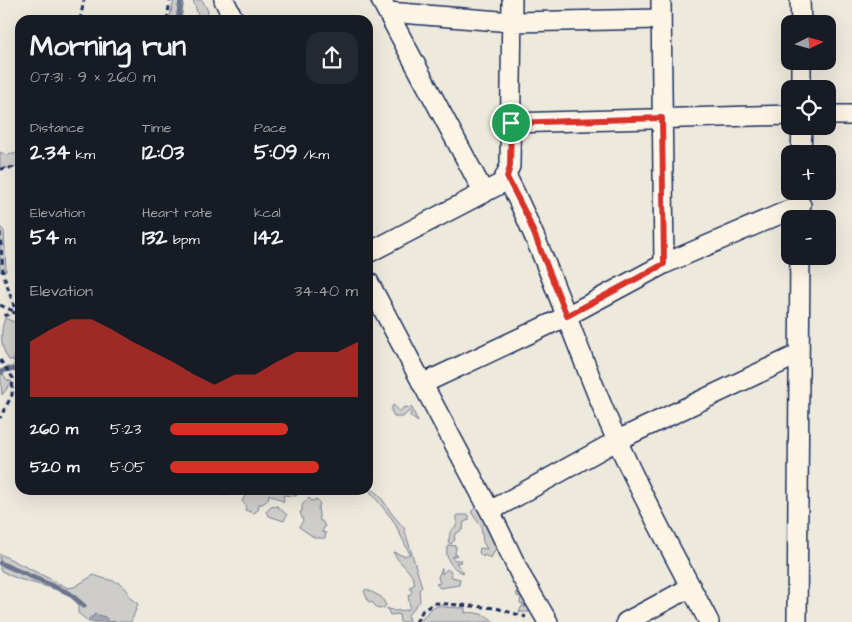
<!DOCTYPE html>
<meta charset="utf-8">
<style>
:root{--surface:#171b24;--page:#242831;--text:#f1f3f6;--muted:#9ea1a6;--accent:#d93025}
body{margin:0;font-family:"Architects Daughter",sans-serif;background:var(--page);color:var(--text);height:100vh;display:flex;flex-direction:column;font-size:19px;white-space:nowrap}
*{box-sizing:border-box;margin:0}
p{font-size:16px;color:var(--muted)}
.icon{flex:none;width:28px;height:28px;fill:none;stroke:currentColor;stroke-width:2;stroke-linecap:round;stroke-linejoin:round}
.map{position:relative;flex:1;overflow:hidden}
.sheet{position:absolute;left:15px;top:15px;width:358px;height:480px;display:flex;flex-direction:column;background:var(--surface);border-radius:15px;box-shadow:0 5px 20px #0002}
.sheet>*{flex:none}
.needle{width:32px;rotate:85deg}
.fabs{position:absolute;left:781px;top:15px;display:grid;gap:10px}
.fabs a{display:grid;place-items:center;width:55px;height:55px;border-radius:10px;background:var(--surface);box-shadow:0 5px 20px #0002;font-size:25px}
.pin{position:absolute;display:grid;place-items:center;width:42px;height:42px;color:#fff;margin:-21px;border:2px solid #fff;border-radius:50%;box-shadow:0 1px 5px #0007}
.round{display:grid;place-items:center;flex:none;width:52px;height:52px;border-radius:15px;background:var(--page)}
.headline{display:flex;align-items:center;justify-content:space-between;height:85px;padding:0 15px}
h1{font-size:28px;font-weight:700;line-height:38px}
.stats{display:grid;grid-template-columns:repeat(3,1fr);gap:8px;height:85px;padding:5px 15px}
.stats div{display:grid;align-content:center}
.stats b{font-size:21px;font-weight:700}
.stats small{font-size:14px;font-weight:400}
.stats p{font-size:14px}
.chart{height:140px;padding:10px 15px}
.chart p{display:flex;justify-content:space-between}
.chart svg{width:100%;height:90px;margin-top:5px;fill:var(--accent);opacity:.7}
ul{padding:0 15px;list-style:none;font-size:16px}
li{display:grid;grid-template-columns:80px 60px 1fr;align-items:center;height:38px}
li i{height:12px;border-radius:6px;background:var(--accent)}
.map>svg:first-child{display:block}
.green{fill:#cfcdca;stroke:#757e94}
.water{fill:#a2a7af;stroke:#6c778f}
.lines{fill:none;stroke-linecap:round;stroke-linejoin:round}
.stream{stroke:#6c778f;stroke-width:5}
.minor-casing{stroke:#1b2f5e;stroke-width:22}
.path{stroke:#1b2f5e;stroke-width:3;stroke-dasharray:5 4;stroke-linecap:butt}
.minor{stroke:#fcf5e5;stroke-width:19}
.route-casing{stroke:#fff;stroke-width:10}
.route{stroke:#d93025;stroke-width:6}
</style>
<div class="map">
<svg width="852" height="622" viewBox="0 0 852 622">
<rect width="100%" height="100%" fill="#eee9dd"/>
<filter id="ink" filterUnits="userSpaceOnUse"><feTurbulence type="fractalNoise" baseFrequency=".02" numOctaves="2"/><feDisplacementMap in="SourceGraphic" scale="10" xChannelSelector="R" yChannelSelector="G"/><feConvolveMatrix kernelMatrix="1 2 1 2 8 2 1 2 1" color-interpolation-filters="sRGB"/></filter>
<g filter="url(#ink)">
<!-- green -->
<path class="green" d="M174,0H184L181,20H169Z
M193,0H202L208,11L207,18L210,20L199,18Z
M0,152L6,155L20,153V167L0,169Z
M0,227L4,231L6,271L3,273L0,271Z
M5,318L16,323L20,320V350L15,354L14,359L20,365L15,369L12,367L15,363L13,360H9C0,347 0,332 5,318Z
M0,369L7,380L12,382L2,395Z
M393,405L400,411L404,407L412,408L418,422L410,416L411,412L409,411L403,417H394L391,410Z
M368,486L380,496L392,514L404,528L422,587L419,590L420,601L408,615L409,622H400L399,614L390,615L387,608L394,611L408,610L410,607L408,596L412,592L410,587L415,584C412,570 400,565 393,552L404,556L410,554L393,520L368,489Z
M217,490H300L296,496L283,495L284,502L269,494L268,500L262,504H259L258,510L254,513L245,510L246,506L242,501L245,496L243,493C235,490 230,498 219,494Z
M309,498L312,501L316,499L320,504L318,508L320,521H322L325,526L322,532L326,533L325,538H315L299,527L303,521L300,512L302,511V505Z
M277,506L287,515L284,521L269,516L266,512L271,507Z
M476,507L487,522L496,548L491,558L484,555L483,557L479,553L480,548L487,549L483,542L481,526L471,512Z
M457,515H469V520L464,522L463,529L454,535L455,540L451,544L448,542C452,530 446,535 457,525Z
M448,545L456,546L455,554L457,555L452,557L454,560H461V562L456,563L464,573C453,570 443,558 448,545Z
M0,554L68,588L74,587L94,575C110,582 126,579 130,598L138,604L131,622H110C103,617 99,617 90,617L88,621L78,613V601C56,583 24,586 0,570Z
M442,568V574L447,569L451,572L452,577L460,579L459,585L440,588L436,584L440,583L438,577Z
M366,589L381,597L386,605L384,608L378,609L373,603L368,601L364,591Z
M516,591L527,602L529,612H519L522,606L524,605L525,608L526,605L520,603L521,597L517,596Z
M441,605L443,607L463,608H465V613C474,611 489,615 494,622H420L430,609Z"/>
<!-- water -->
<path class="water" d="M95,614L105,617L110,622H115H88Z"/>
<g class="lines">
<!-- stream -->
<path class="stream" d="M178,20L181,0
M0,373L7,369L20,370
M0,563L69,593L84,606"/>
<defs>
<path id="minor" d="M224,0L234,20
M381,0L484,193
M800,0L801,24
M388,12L512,22L661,19
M801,61V89
M828,115H852
M511,123L790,115
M801,154L802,126
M507,177C543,249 569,326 600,401C631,477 671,549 709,622
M368,253L502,183L510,166L512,0
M664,264L801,205
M368,281L490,511L521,576L548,622
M422,384L567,316L664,264L661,0
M490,511L618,440L799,354
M626,622L691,587
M797,622L800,256"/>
</defs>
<!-- minor casing -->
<use href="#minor" class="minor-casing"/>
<!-- path -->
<path class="path" d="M80,20L84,0
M167,20L170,0
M0,169L20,167
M0,232L3,273L16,312L0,317
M0,305L20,314
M0,360L13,378L12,395L0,418
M416,622L423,610L435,603L496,608L526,617"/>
<!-- minor -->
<use href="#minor" class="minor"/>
</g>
</g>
<g class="lines" filter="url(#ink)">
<defs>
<path id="route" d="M662,118L664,264L567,316L527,216L507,177L510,166L511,123Z"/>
</defs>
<!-- route casing -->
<use href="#route" class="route-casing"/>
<!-- route -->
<use href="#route" class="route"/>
</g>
</svg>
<div class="fabs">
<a><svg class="needle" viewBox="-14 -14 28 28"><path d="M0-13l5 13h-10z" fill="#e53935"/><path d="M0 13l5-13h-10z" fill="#9ea1a6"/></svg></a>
<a><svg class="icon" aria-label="locate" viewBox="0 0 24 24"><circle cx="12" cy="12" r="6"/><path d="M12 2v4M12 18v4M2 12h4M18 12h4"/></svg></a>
<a>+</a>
<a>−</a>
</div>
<div class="pin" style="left:511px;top:123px;background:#1e9e55"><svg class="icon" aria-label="arrive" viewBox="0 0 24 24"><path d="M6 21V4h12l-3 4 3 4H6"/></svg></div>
<section class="sheet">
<div class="headline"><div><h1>Morning run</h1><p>07:31 · 9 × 260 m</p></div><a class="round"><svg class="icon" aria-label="share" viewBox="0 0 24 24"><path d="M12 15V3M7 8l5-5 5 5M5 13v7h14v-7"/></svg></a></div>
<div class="stats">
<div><p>Distance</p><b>2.34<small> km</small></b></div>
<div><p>Time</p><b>12:03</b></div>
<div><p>Pace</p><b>5:09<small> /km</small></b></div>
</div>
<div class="stats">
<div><p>Elevation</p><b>54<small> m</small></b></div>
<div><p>Heart rate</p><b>132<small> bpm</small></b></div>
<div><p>kcal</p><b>142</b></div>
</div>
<div class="chart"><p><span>Elevation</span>34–40 m</p>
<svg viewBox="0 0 160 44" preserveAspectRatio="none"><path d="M0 44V17L10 11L20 6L30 6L40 11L50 17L60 22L70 27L80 33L90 38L100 33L110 33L120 27L130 22L140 22L150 22L160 17V44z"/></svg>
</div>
<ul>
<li><b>260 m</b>5:23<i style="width:63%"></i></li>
<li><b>520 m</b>5:05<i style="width:79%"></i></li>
</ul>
</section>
</div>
